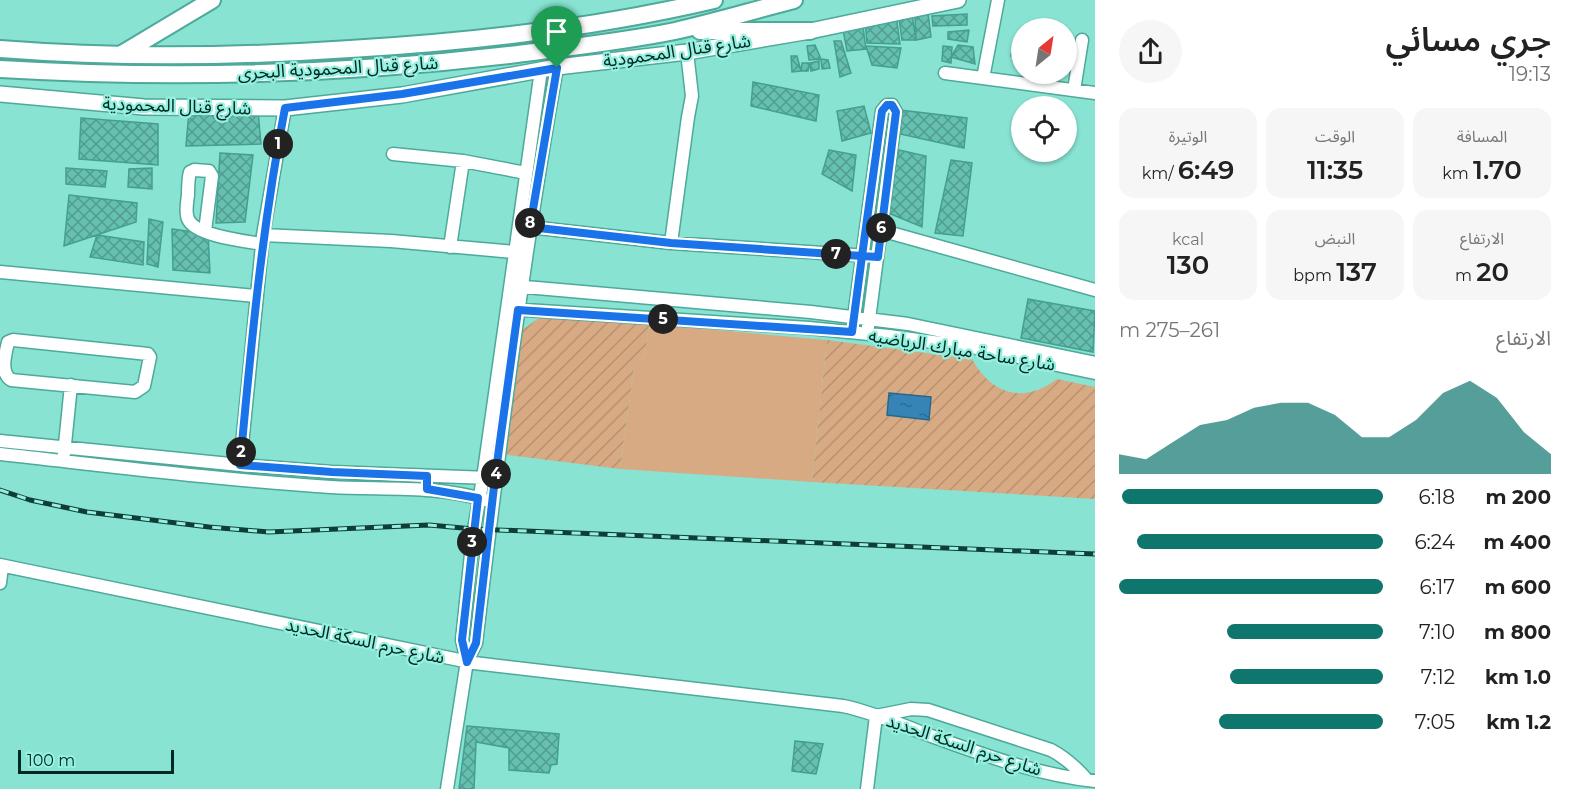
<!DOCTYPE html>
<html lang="ar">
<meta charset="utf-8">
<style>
:root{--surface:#fff;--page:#f6f6f6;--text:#222;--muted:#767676;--accent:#0f766e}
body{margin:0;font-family:Montserrat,"Noto Sans Arabic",sans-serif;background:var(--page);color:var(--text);direction:rtl;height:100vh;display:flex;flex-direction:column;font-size:22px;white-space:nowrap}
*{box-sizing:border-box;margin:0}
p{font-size:20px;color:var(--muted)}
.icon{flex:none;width:33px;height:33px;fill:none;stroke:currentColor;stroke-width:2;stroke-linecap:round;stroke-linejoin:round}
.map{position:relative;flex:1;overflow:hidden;direction:ltr}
.details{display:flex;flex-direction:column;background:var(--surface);width:480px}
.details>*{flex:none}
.needle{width:39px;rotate:30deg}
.tools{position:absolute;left:1011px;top:18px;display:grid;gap:12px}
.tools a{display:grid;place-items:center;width:66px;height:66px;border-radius:50%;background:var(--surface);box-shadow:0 2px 4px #0004;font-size:30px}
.scale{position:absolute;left:18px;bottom:15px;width:156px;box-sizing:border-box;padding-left:6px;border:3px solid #002923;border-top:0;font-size:16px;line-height:21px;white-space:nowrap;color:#002923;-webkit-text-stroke:4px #95f0df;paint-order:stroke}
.pin{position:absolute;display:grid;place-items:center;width:51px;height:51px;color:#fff;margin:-62px -26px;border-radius:50% 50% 50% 0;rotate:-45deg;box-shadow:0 0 6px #0007}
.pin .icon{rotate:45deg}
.km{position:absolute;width:30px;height:30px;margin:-15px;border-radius:50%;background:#222;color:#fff;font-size:16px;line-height:30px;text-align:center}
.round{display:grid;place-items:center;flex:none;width:63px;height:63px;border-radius:32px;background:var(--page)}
.overview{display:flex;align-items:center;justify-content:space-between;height:102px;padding:0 24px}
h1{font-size:33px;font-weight:600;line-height:45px}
.figures{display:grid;grid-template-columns:repeat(3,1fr);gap:9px;height:102px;padding:6px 24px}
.figures div{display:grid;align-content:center;border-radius:15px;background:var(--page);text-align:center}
.figures b{font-size:26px;font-weight:600}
.figures small{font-size:16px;font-weight:400}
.figures p{font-size:16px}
.chart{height:168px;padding:12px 24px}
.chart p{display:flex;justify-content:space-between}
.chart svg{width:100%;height:108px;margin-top:6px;fill:var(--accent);opacity:.7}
ul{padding:0 24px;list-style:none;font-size:20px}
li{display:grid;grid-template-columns:96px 72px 1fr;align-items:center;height:45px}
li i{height:15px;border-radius:8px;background:var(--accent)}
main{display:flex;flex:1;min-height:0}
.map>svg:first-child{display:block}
.green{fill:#d8aa83}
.garden{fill:url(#garden-furrows)}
.water{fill:url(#water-ripples);stroke:#26698b;stroke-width:1.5}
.building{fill:url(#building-cross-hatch);stroke:#439f90;stroke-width:1.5}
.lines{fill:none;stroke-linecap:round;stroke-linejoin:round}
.minor-casing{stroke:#4da999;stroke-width:15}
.tertiary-casing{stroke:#4da999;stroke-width:18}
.secondary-casing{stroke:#4da999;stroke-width:20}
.minor{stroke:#fff;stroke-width:12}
.tertiary{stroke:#fff;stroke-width:15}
.secondary{stroke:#fff;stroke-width:16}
.rail-casing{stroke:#0f3e37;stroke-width:5}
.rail{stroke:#95f0df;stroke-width:3;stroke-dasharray:9;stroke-linecap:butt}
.route-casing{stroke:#fff;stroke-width:12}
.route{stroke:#1a73e8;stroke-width:8}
.labels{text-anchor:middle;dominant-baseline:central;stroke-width:4.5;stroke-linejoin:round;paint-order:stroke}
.street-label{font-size:18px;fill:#002923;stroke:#95f0df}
</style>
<main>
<section class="details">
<div class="overview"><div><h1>جري مسائي</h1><p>19:13</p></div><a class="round"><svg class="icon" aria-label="share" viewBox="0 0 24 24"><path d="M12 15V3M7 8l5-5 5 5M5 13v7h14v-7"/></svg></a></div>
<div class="figures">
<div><p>المسافة</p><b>1.70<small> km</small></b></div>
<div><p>الوقت</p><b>11:35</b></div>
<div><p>الوتيرة</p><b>6:49<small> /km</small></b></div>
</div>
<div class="figures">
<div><p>الارتفاع</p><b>20<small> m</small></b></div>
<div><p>النبض</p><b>137<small> bpm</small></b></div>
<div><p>kcal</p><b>130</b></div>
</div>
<div class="chart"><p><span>الارتفاع</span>261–275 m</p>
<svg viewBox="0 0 160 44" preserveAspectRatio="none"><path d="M0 44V36L10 38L20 31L30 24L40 22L50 17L60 15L70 15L80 20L90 29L100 29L110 22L120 11L130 6L140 13L150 27L160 36V44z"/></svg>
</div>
<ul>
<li><b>200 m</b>6:18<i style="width:99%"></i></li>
<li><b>400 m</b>6:24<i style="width:93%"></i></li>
<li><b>600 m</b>6:17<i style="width:100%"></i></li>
<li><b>800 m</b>7:10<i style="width:59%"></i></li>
<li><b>1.0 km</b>7:12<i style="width:58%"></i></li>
<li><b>1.2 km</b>7:05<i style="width:62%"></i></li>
</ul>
</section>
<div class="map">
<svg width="1095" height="789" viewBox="0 0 1095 789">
<defs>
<pattern id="garden-furrows" width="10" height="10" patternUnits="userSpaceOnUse" patternTransform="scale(1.5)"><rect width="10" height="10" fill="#d8aa83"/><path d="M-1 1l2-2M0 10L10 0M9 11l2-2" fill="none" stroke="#b89271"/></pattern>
<pattern id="water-ripples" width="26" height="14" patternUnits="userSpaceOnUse" patternTransform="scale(1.5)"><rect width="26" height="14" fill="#3684b7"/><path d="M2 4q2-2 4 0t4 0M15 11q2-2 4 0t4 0" fill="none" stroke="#2b6c94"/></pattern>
<pattern id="building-cross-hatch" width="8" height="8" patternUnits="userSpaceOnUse" patternTransform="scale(1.5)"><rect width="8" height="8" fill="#65c0b0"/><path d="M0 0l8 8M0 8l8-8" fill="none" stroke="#519c8f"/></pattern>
</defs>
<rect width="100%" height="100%" fill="#88e3d2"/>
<!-- green -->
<path class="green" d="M649,324L827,340L812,482L620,469L634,367L645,356Z"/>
<!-- garden -->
<path class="garden" d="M542,316L649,324L645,356L634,367L620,469L499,454L512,337Z
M827,340L972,359C992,395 1024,404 1057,379L1095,387V499L812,482Z"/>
<!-- water -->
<path class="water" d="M889,393L931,397L929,420L887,415Z"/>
<!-- building -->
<path class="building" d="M928,13L931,37L916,40L915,17Z
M967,14V25L933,26L932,16Z
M896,15L900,44L867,43L865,21Z
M912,15L916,40H902L899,18Z
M863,27L866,49L847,51L843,30Z
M969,30L967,42L948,39V32Z
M1014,40L1022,41V59L1011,56Z
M834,41H841L851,73L840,77Z
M815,45L821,59L809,60L807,46Z
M958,45L973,47L975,64L951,57Z
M866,46L901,48L897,68L872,65Z
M943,46L952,47L951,63L942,61Z
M791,56H797L801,71L792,72Z
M821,59L828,60L830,68L822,69Z
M819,61V69L811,71L810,63Z
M802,63H810L808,71H801Z
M753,82L819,95L816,121L751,106Z
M864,106L871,133L842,141L837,111Z
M900,110L967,118L964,148L900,134Z
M189,111H258L261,144L186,146Z
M81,118L158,124V165L79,159Z
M829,150L856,155L852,191L822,174Z
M899,150L926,156L922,227L886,212Z
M220,153L253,155L245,222L216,223Z
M951,160L972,163L963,236L935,233Z
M66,168L107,171L105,187L66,184Z
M152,168V189L128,187L129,169Z
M69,195L137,203L136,222L64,246Z
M149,219L163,222L158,267L147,264Z
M172,229L208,234L210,273L173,270Z
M97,235L144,242L143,265L90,257Z
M1028,299L1095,311L1093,352L1021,338Z
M467,726L559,734L557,764L551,765L549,773L509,770V748L476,742L474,789H459Z
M795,741L823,744L816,774L792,771Z"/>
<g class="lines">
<defs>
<path id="minor" d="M945,73L1095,93
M983,78L998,0
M1074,90L1082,40
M393,154L463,161L526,173
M530,227L671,243L869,256
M873,228L1095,290
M205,231L212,176L209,171L194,170L190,172C188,179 188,188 188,195C187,203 185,212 188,219C195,236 245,241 262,244
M263,235L391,241L514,252
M671,243L688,117L692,96L687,52
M450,247L463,161
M0,272L256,296
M514,286L811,312L908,324L1095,363
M510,309L809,328L889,336L977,348L1095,373
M853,325L882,111L887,105H892L896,112L868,327
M13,340L148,354L150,357L144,386L135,392L11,380C0,372 5,356 8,342Z
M0,441L240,465L332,472L489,478
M0,454C110,466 221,480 331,487C383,490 435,485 485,500
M64,454L71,385
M240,465L263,235L285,108
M0,565L474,663L843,706C872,712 899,724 926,734C981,754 1037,775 1095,781
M0,583L2,566
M467,661L462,640L473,535L483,478L541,70
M876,716L911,709L928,710L1051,750C1066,758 1076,767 1087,780
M447,789L467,661L476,643C499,450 523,258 557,67
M867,789L876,716"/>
<path id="tertiary" d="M0,94L144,107L285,108L402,95L557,67L687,52L810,31L958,0"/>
<path id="secondary" d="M700,31H810
M0,49C116,58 233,57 350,49C472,42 595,28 714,0
M120,55L212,0
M0,69C170,79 339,75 509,55C564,48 621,42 675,31C715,22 755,10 794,0"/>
</defs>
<!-- minor casing -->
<use href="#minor" class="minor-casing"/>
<!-- tertiary casing -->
<use href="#tertiary" class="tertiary-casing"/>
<!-- secondary casing -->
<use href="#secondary" class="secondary-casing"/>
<!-- minor -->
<use href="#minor" class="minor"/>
<!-- tertiary -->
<use href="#tertiary" class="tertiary"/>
<!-- secondary -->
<use href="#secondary" class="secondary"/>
<defs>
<path id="rail" d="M0,490L30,500L87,512L209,527L269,532L429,525L474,529L1095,554"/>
</defs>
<!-- rail casing -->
<use href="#rail" class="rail-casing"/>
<!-- rail -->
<use href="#rail" class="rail"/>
</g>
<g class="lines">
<defs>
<path id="route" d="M557,68L402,94L285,108C262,227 251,345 240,465L332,472L427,476V489L478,498L462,640L467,662L476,643L495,478L518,310L852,332L862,256L878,257L896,112L892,105H887L882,111L862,256L671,243L530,227L557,68"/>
</defs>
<!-- route casing -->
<use href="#route" class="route-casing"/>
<!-- route -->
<use href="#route" class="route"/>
</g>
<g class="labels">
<!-- street labels -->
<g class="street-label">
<text transform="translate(677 51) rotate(-8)">شارع قنال المحمودية</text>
<text transform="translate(338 68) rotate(-3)">شارع قنال المحمودية البحرى</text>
<text transform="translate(177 106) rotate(2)">شارع قنال المحمودية</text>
<text transform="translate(962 350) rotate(9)">شارع ساحة مبارك الرياضيه</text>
<text transform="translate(365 641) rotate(12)">شارع حرم السكة الحديد</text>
<text transform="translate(964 745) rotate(18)">شارع حرم السكة الحديد</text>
</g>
</g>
</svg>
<div class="tools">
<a><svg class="needle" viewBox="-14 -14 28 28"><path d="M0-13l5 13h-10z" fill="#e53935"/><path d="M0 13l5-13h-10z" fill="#767676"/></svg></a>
<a><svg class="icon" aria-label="locate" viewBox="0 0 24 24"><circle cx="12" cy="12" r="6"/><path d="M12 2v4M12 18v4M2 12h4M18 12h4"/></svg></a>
</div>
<div class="scale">100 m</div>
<div class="pin" style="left:557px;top:68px;background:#1e9e55"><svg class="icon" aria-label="arrive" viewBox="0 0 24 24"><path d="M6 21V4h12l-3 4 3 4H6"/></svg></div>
<b class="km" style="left:278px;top:144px">1</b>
<b class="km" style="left:241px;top:452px">2</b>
<b class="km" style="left:472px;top:542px">3</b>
<b class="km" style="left:496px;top:474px">4</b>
<b class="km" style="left:663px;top:319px">5</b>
<b class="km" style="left:881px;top:228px">6</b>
<b class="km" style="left:836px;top:254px">7</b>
<b class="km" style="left:530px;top:223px">8</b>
</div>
</main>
